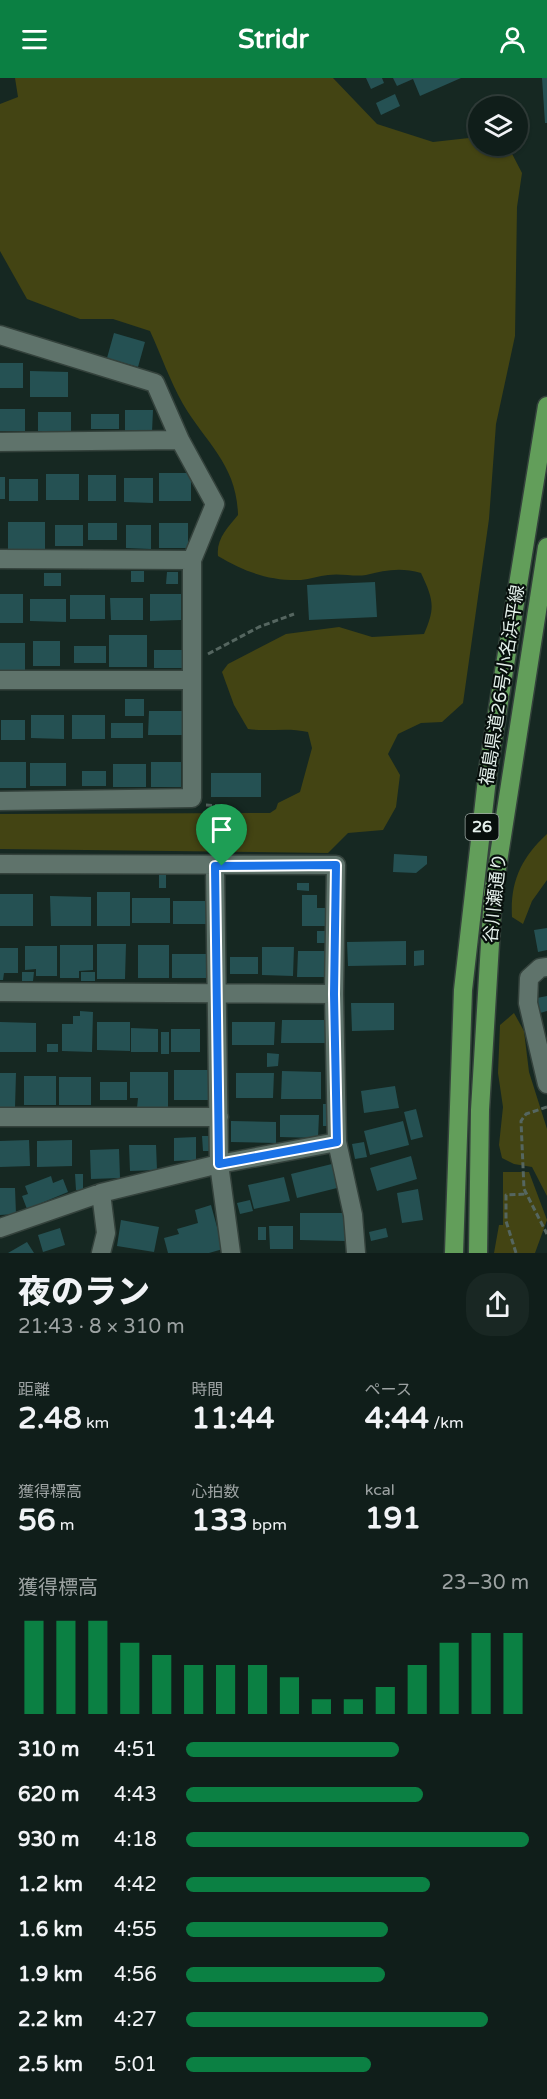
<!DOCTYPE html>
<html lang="ja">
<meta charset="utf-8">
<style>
:root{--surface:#101e1a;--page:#192723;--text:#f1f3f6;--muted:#9ca2a2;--line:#303c39;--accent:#0b8043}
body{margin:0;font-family:"Varela Round","Noto Sans JP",sans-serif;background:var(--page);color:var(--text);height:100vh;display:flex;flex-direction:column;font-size:22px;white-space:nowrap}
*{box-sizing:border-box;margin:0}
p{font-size:20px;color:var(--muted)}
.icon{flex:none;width:33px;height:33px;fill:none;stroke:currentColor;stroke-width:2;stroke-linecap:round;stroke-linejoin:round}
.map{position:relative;height:1175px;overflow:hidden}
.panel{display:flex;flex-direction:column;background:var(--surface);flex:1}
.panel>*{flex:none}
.controls{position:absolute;left:468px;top:18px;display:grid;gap:12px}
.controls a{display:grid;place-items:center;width:60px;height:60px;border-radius:50%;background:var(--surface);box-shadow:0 2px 4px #0004,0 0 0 2px var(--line);font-size:30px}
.pin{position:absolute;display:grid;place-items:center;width:51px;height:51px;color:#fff;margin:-62px -26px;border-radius:50% 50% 50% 0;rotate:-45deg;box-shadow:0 0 6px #0007}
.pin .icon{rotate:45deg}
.round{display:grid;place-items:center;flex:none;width:63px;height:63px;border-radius:24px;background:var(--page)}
.head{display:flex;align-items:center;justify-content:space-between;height:102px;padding:0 18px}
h1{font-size:33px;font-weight:800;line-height:45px}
.figures{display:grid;grid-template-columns:repeat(3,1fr);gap:9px;height:102px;padding:6px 18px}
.figures div{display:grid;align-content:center}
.figures b{font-size:30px;font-weight:800}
.figures small{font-size:16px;font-weight:400}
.figures p{font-size:16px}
.chart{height:168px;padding:12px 18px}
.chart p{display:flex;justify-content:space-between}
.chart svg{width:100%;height:108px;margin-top:6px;stroke:var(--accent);stroke-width:6}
ul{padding:0 18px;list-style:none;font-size:20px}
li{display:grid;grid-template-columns:96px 72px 1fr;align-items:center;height:45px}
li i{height:15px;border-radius:8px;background:var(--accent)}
header{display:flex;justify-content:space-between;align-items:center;height:78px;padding:0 18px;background:var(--accent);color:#fff;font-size:27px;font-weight:800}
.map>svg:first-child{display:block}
.green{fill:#434413}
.building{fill:#255153}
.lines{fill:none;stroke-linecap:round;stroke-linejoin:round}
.minor-casing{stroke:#34423c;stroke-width:21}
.major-casing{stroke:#34423c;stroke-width:21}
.path{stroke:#556660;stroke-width:3;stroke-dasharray:6 3;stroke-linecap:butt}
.minor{stroke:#5f736b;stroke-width:18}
.major{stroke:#629e5a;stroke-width:18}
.route-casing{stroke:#fff;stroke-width:12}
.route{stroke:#1a73e8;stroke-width:8}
.labels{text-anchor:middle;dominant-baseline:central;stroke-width:4.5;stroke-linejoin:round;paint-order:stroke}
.shield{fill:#070f0c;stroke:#a1aca7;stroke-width:1.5}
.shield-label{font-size:16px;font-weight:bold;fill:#e3efea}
.street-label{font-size:18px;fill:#e3efea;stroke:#070f0c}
</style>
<header><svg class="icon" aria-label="menu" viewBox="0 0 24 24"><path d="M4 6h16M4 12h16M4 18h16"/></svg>Stridr<svg class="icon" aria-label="person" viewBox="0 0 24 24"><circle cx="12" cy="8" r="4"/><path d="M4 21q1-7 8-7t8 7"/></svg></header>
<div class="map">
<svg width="547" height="1175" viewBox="0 0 547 1175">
<rect width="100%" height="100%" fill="#162822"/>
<!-- green -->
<path class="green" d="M15,0H333L377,46L433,64L478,59V68H508L522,95L517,129L515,258L496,346L489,441L463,625L442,644L421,645L398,656L388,676L400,697L396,729L383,752L348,755L328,775L0,771V736L270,735L276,731L278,725L300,714L312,670L308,654C287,649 269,654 248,651L234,627L222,594L228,586L286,556L339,549L372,559L424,556C436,529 433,521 421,495C401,489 385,492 366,497C354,499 341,495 328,497C319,498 310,501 301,502C269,503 245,494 218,478C216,461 228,449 238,437C237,387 206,365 183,326C170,303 161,277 150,253L113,241H80L27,221L0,173V26L18,19Z
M547,756V802L532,823L523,846L512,839C510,804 521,780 547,756Z
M514,935L524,953L529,994L547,1051V1118L532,1089L514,1086L502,1080L499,1067L503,1029L498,995L500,947Z
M503,1094H529L547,1142L535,1175H494L499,1147H503Z"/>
<!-- building -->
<path class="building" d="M366,0H382L384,5L371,11Z
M393,0H461L420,18L413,1L397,8Z
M542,0H547V45H545Z
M395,16L400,28L381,37L376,25Z
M114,255L145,264L138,289L107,280Z
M0,285H23V310H0Z
M30,293L68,294V319H30Z
M0,331H25V353H0Z
M125,332H153L152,354H125Z
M38,334H71V353H38Z
M91,336H119V351H91Z
M159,395H191V423H159Z
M46,396H79V422H46Z
M88,397H116V423H88Z
M0,399H5V421H0Z
M124,400H153V425L124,424Z
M9,401H38V423H9Z
M8,444H45V471H8Z
M88,445H117V462H88Z
M159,445H188V470H159Z
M55,447H83V468H55Z
M126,447H151V471L126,470Z
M131,493H144V504H131Z
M167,494H178V506H166Z
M44,495H61V508H44Z
M375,504L377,539L309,542L307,507Z
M0,516H23V545H0Z
M150,516H181V542L150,543Z
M70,517H105V541H70Z
M110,520H143V542H111Z
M30,521H66V544L30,543Z
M109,557H147V589H109Z
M33,563H60V588H33Z
M0,565H25V592H0Z
M74,568H106V585H74Z
M154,572H182V590H154Z
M125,621H144V638H125Z
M149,633H184V657H148Z
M31,637H64V661L31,660Z
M72,637H105V661H72Z
M1,642H25V662H1Z
M111,645H143V660H111Z
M0,684H26V710H0Z
M151,684H181V709H151Z
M30,685H66V708H30Z
M113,686H146V709H113Z
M82,693H106V708H82Z
M211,695H261V719H211Z
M394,776L427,778V786L416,795L393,794Z
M159,795H166V810H159Z
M297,805H309V813L297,812Z
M97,814H130V848H97Z
M0,816H33V848H0Z
M302,817H317V830H327V848H302Z
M50,818L91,819V848H51Z
M132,820H170V845H132Z
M173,823H208L209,846H173Z
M547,850V872L538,874L534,852Z
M317,853H327V865H317Z
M406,863V887L348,888L347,864Z
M97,866H126L125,901H97Z
M60,867H93V892L79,893V900H60Z
M138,867H169V900H138Z
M25,868H57V898H36V891L25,892Z
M262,869H294L293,898L262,897Z
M0,870H18V895H4L3,902H0Z
M424,872V887L414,888V873Z
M298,873H327V899H297Z
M172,876H206V900H172Z
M230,879H258V896H230Z
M22,894H34L33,903H22Z
M81,894H95V903H81Z
M547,918V933L540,935L537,920Z
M351,925H394V952L352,953Z
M80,933L93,934L92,974L62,973V946H73V938H80Z
M282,942H327V965H281Z
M0,944L36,945V974H0Z
M97,944H130V973L97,972Z
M232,944H275L274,967H232Z
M131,950L158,951V974H131Z
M171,951H200V974H171Z
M161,954H169V976H161Z
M47,966H58V974H47Z
M267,975L279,976L278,988L267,989Z
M174,992H208V1022H174Z
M282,993L321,994V1021H281Z
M130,994H168V1030H137L138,1020H130Z
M0,995H16L15,1030H0Z
M236,995H274L273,1020H236Z
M24,998H56V1027H24Z
M59,999H91V1027H59Z
M100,1004H127V1022H100Z
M395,1008L399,1030L364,1035L361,1013Z
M323,1026H328V1048H323Z
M416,1031L423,1059L411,1062L404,1034Z
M280,1037H319L318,1060L280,1059Z
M231,1043L276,1044V1065L231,1064Z
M403,1043L409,1067L370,1077L364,1053Z
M202,1058H209V1073H203Z
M196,1059V1082L174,1083V1060Z
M29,1062L30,1088L0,1089V1063Z
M72,1062V1088L37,1089V1063Z
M364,1064L367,1079L355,1081L352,1066Z
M129,1067H156L157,1092L130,1093Z
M119,1071L120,1100L91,1101L90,1072Z
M411,1078L417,1101L377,1113L370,1090Z
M336,1085L341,1109L297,1120L291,1096Z
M75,1096H83V1112H76Z
M51,1098L53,1105L63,1101L68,1114L27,1131L22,1118L28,1116L25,1108Z
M284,1099L290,1123L254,1131L248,1107Z
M0,1110H15L16,1136L0,1137Z
M418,1111L423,1142L402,1145L397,1115Z
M250,1122L253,1133L240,1136L237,1125Z
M211,1127L223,1171L209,1175H168L164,1160L179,1156L177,1151L198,1145L195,1132Z
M300,1135H346L345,1163L300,1162Z
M121,1142L159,1149L154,1174L117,1168Z
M269,1148H293V1171H270Z
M258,1149H266V1162H258Z
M60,1150L65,1167L43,1174L38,1157Z
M386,1150L388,1159L371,1163L369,1154Z
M27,1164L34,1175H8Z"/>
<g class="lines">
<defs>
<path id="minor" d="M0,257L155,305L180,362L215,426L192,482V720L0,723
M0,364L180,362
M0,481L192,482
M0,602H191
M0,786L336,787L334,916L337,1064L353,1137L356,1175
M215,788L219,1086L231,1175
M547,889L540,890L529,900L528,925L547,1006
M0,914L334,916
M0,1039H219
M0,1150L101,1115L219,1086L337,1064
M101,1175L106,1155L101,1115"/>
<path id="major" d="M454,1175L463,912L488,692L547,328
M478,1175L480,1032L493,816L547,469"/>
</defs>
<!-- minor casing -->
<use href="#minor" class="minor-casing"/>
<!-- major casing -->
<use href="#major" class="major-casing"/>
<!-- path -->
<path class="path" d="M208,576L259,549L294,536
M206,727L222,728V771
M547,1029L526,1036L521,1043L524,1111L547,1156
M516,1175L506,1143V1117L526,1116"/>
<!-- minor -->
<use href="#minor" class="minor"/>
<!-- major -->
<use href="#major" class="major"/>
</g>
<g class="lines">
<defs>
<path id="route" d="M336,787L334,916L337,1064L219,1086L215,788Z"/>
</defs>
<!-- route casing -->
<use href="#route" class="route-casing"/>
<!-- route -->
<use href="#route" class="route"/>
</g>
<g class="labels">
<!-- shield labels -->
<rect class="shield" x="465.5" y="736" width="33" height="26" rx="4.5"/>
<g class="shield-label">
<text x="482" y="749">26</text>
</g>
<!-- street labels -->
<g class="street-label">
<text transform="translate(502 607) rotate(-81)">福島県道26号小名浜平線</text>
<text transform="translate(495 820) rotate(-84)">谷川瀬通り</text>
</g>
</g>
</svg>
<div class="controls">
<a><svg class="icon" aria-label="layers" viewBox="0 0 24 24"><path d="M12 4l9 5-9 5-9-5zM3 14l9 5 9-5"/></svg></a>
</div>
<div class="pin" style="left:222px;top:788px;background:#1e9e55"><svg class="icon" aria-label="arrive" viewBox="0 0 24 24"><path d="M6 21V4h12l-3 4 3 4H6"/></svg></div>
</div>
<section class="panel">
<div class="head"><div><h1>夜のラン</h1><p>21:43 · 8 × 310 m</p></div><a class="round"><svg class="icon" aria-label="share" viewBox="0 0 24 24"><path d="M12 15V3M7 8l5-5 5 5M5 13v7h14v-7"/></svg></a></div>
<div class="figures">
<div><p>距離</p><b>2.48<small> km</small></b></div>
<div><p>時間</p><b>11:44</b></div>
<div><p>ペース</p><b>4:44<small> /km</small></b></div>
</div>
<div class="figures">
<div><p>獲得標高</p><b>56<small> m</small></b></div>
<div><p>心拍数</p><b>133<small> bpm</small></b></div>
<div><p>kcal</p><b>191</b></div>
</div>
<div class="chart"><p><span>獲得標高</span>23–30 m</p>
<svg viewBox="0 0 160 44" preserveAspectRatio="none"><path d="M5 44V6M15 44V6M25 44V6M35 44V15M45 44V20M55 44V24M65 44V24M75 44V24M85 44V29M95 44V38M105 44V38M115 44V33M125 44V24M135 44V15M145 44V11M155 44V11"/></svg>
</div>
<ul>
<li><b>310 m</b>4:51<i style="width:62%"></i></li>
<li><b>620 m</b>4:43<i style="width:69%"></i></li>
<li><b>930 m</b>4:18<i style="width:100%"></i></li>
<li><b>1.2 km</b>4:42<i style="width:71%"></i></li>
<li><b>1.6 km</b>4:55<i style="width:59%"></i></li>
<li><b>1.9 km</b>4:56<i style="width:58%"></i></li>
<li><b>2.2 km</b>4:27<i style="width:88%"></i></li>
<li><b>2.5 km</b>5:01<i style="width:54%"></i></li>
</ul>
</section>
